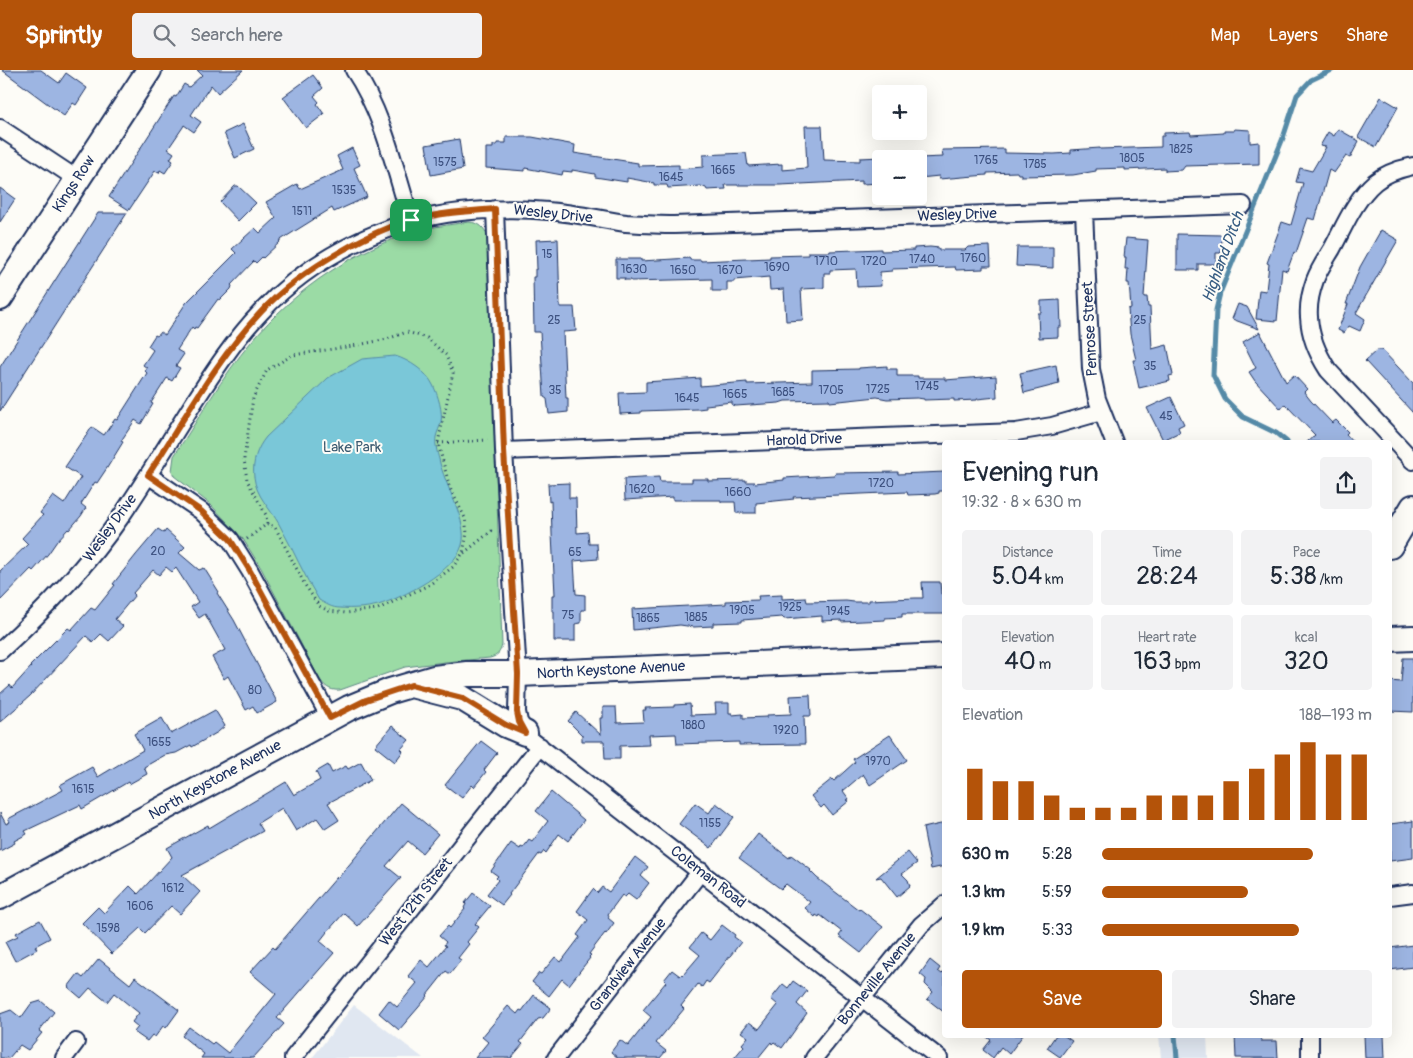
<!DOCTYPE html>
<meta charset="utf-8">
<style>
:root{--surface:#fff;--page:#f2f2f3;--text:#1f2937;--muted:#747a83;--accent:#b45309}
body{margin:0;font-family:Pangolin,sans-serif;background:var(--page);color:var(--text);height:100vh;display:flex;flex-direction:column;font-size:19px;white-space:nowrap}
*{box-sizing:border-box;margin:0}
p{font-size:16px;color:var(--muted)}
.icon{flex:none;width:28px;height:28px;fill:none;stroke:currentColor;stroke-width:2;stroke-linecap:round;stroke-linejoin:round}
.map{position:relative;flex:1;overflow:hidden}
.side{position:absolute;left:942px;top:370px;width:450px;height:598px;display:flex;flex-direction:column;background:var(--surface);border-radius:5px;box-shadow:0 5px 20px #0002}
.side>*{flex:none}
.buttons{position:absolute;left:872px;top:15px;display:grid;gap:10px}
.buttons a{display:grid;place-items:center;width:55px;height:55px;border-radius:5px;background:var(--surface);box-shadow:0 5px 20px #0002;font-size:25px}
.pin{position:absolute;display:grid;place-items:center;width:42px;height:42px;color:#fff;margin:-21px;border-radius:10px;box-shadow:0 2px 8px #0006}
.round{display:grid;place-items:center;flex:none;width:52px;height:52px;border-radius:5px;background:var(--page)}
.headline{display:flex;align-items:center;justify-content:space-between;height:85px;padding:0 20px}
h1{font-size:28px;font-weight:600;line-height:38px}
.stats{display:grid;grid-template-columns:repeat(3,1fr);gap:8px;height:85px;padding:5px 20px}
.stats div{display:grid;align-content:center;border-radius:5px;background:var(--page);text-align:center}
.stats b{font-size:25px;font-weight:600}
.stats small{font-size:14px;font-weight:400}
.stats p{font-size:14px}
.chart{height:140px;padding:10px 20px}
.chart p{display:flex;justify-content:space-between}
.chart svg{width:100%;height:90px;margin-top:5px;stroke:var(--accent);stroke-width:6}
.cta{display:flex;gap:10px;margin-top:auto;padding:10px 20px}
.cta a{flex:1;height:58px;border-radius:5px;background:var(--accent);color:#fff;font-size:20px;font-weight:600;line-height:58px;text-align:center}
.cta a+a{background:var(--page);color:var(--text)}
ul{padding:0 20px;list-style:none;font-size:16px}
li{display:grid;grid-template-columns:80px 60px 1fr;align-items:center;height:38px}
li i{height:12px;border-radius:6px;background:var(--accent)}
header{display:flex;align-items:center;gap:30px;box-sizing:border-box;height:70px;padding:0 25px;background:var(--accent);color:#fff}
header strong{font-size:24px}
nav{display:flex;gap:28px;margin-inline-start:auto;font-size:18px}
.search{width:350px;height:45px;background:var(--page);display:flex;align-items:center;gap:12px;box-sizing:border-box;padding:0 18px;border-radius:5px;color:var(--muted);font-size:19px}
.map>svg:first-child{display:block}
.built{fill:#e0e7f1}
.green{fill:#9bdba5;stroke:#5b8582}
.water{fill:#7ac7d8;stroke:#548aa7}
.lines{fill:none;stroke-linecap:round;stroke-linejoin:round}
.stream{stroke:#548aa7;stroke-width:5}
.building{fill:#9db5e2;stroke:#1b2f5e}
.street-casing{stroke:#1b2f5e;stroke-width:20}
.secondary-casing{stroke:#1b2f5e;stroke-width:28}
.path{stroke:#1b2f5e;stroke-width:3;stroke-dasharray:1 4;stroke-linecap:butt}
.street{stroke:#fdfcf7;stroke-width:16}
.secondary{stroke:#fdfcf7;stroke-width:24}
.route-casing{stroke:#fff;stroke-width:10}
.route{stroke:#b45309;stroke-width:6}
.labels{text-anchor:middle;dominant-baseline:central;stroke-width:4;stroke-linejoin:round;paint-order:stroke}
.number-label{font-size:12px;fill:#3c507f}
.street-label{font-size:15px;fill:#1b2f5e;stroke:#fdfcf7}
.park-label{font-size:15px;fill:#3b5a70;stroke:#fdfcf7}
.water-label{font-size:16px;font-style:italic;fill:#385d83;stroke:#fdfcf7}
</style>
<header>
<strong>Sprintly</strong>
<div class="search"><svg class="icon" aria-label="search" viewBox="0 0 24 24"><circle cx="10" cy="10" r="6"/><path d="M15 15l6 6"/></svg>Search here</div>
<nav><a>Map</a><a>Layers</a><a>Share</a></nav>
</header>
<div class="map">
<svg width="1413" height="988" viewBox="0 0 1413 988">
<rect width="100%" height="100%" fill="#fdfcf7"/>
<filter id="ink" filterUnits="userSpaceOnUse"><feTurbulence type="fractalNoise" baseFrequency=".02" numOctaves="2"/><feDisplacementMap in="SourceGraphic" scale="10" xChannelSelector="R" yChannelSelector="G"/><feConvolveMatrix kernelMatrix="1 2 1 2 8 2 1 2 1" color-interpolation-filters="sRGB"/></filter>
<g filter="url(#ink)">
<!-- built -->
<path class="built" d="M354,935L423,988H312Z
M1159,965H1207L1208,988H1161Z"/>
<!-- green -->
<path class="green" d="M469,152C480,153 484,157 488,167L502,575C500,582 498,586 490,588L445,592L405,597L340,620C329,621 324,616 319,608L261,498L243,469L210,434L174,406L172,401L174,386C199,348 222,307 251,272C295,219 357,177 424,159C439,156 454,154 469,152Z"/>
<!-- water -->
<path class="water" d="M395,286C409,290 427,302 433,315C438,325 443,342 441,352C440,357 437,362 436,367C435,374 437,382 439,389C444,415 469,452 462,475C455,501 402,528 378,535C366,538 352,539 340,538C332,538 326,534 319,530C304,506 293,479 279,454C270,438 256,426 254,407C252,392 257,378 266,367L328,308L362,289Z"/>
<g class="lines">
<!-- stream -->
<path class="stream" d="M1287,372L1276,363L1243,347L1225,329L1213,305L1216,240L1220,223L1283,68L1297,25L1311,10L1332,0
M1175,965L1177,988"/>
</g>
<!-- building -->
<path class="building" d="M2,0H41L59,13L66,3L87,18L76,35L73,33L64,46Z
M197,0H243L218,23L211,15L191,45L201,52L194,62L184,55L183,57L168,79L174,83L170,89L173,91L165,103L160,100L159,103L155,101L129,140L109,127L174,26L176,27L184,14L189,17L202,5Z
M313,5L323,18L314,26L319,32L317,34L324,44L306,58L283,27Z
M1381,27L1398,37L1376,77L1358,67Z
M243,54L254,79L235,88L224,63Z
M805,56H822L824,90L860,91V88L881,87V113L862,114V111L780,115H725L726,119L707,120L706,118L701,116L668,118L667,115H654V113L627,108V112L595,107V104L572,100V102L563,101L562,105L525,98V101L486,98V78H493V75H497V73H506V67H532L575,75L574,83L638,93V96L679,95V99L703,97V85L746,83L748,96L782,94V100L807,98Z
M1234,59L1250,60V73L1259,72V94L1185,96L1182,100L1165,101V98L1125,100V98L1096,99V101L1073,105L1021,106V104H1018L1017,102L987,103V105L939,109V106L920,108L919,88L943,87L942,80L1005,79V83L1054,84L1071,83V80L1100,78V79L1161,77V66H1164V63L1190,62L1191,65L1224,63V61H1234Z
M1338,59L1359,71L1350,88L1346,86L1334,103L1329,100L1315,150L1308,148L1296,183L1294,182L1287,201L1282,199L1277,251L1256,249L1259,220L1266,221L1269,194L1267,193L1282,152L1291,155L1303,113L1296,112L1300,98L1312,101L1326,77L1320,76L1328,62L1334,66Z
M459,69L463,99L431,105L426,75Z
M352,78L360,95L354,98L367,127L334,142L332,138L279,171L280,172L263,188L262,187L256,193L254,191L231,215L232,216L231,219L220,230L218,229L197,258L195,257L194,259L192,257L177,280L184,284L176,296L180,298L172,311L167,308L151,333L153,334L141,354L135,350L121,371L123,372L107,398L97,413L95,412L81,434L86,438L81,446L69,460L68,459L57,471L48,484L33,501L31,499L0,531V501L28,474L22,468L43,445L40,443L53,426L64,434L81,407L65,397L92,357L104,365L115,349L117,350L147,303L145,301L147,298L143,295L153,280L148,276L155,265L157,266L160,262L165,265L186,233L236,183L232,179L255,158L260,163L276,148L266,132L297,114L300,119L343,100L337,86Z
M235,116H238L256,133L238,151L220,132Z
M0,118L15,129L0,152Z
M98,143H127L0,341V297Z
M1381,160L1398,170L1356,243L1365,249L1360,261L1349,256L1344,263L1338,260L1348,234H1346L1360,197Z
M1177,164L1222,165L1221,183H1216V194H1198V200H1177Z
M1126,168L1148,170L1144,227H1147L1148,237H1150L1152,279L1167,275L1173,305L1169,306L1170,311L1139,318L1133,290H1136L1130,264L1128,239L1131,238L1129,213H1127L1128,199H1125L1126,187H1124Z
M558,169L560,237H574L576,261L563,262L566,328H568V342L549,344L547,329L544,327L540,262H534L533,207H535V199H537L536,170Z
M990,176L991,196H983V199L956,200L955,197L892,199V201L880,202L881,216L857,217L856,199L830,200V203H824V218L801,219L803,250L786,251L784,219L770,220L769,207L734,210V212H727V221H712V209L631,211V210H624L625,208H616V189H641V191L690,188V190H701V191L770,188V186L808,185V182H830V181L881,179V181L914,180V178L930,177L939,178V180H965L968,177Z
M1017,177H1053V198L1016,196Z
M1060,230L1061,257H1058V267L1039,268L1038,243H1041V231Z
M1238,234L1247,237L1259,259L1232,249Z
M1260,262L1286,312L1294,305L1307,319L1304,322L1311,331L1332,353L1336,350L1348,362L1346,364L1353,372H1307L1315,365L1285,334L1281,339L1255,311L1249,302L1256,298L1243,272Z
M1377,280H1382L1413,313V343L1365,291Z
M1056,295L1059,314L1024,323L1020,303Z
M887,296V299H897V306H918V308H945V310L996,306L997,327L977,329V330L954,331V329L924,330V329L917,328L887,329L877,327L830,332L829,330L785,331L779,333L736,336L732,335V332L706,335V338L698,339L641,341V343L620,344L619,323L646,322V312L700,308V316L747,312V314L812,312V300L859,299V298Z
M1171,327L1184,354L1178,357L1180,362L1163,370L1147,338Z
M898,402V404L945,402V421H939V423L935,424L908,425L907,422L793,427L794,429L756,433V443H736L735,432H721V430H673V427L625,430L624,409L659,407L660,412H692V409H708V411L746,410V412H755V413L784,410V408L834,405L835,403Z
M569,413V428H576L577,463L588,462L589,474H597L598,489L574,491L576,524L585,525V540H581V553L575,554V571H554V541H552V525H555L552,464L551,431L549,432L548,414Z
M158,459L164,463L166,460L185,477L179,483L199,500L204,498L219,522L217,523L234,550L277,632L257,643L253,636L246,640L228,606L224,609L212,587L225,580L205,544L199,548L191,537L198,532L176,498L172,502L166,497L159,505L153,500L133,523L135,525L115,549L123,556L109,571L101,564L93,572L86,566L30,626L0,652V624L10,615L12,618L31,597L30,596L68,558L71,560L91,538L95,540L115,515L113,514L136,485Z
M922,512H940L941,524H945V544H902V547L885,548V550L841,552V550L822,551V546L784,549L782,547L742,550V552L713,553V556L694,557L680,555L633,560L632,539L726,534V531L759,530L758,526L782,525V529L806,528L807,532L846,531L854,532H869V530L915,528H923Z
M1403,588H1413V642L1390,641V611L1401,612Z
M810,625L811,646H804L805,674L739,675V672L677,674L676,664L649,665L650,675L620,676V689H605L604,671H582V665L568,651L576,642L601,665L600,648H603V637H616L617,653L644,652L643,640H646L645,638L674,637V635L690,634L691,645L716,644L715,633H729V643H732V645L743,644V648L767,647V645L791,644L790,626Z
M215,640L225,656L218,662L192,677L191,675L176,683L165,685L144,697L147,704L129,714L128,712L82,739L80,735L25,761L27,764L14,771L15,773L0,781V743L6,754L10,752L8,749L63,720L60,715L92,697L98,707L143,680L134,664L162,648L171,664Z
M392,656L409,670L401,679L403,681L395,692L375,676Z
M890,665L907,690L870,715L863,704L843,721L849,729L847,730L849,731L832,745L824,735L821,738L811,726L832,709L834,711L855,692L853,689Z
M481,671L497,683L484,700L486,702L474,717L472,715L462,728L445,715Z
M361,692L371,710L328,733L339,750L325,759L317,748L296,761L282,738L258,753L263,761L182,805L200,822L180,844L171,836L145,863L140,858L112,884L82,853L98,837L104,843L130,816L138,824L172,787L167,778L208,755L209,758L286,712L294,725L320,710L316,702L328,695L332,703L346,696L348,699Z
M551,722L584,750L568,771L559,764L546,783L544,781L541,785L539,784L509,824L510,825L502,835L487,824L498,810L496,808L498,806L491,801L511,773L520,779L521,777L523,778L529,770L532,772L548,751L536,741Z
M401,733L438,764L422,783L408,771L386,796L401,808L358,856L344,843L327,862L320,871L334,883L277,948L284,954L253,988H201L204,984L182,966L189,957L212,974L214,972L228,983L276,924L250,902L273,877L275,879L337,807L338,808Z
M695,733L709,743L716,733L734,747L711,778L679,754Z
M1413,751V788L1390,791V754Z
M945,753V796L931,799L923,758Z
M758,764L789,788L791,785L811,800L810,801L817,808L859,840L860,839L883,857L861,883L839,866L842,862L820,845L819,847L816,845L815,847L805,838L810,832L786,814L781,819L739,788Z
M908,782L917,793L902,804L908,810L910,816L897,827L881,807L876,808Z
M635,787L648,797L641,806L649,813L636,830L628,824L625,827L622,825L608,844L609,846L608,848L614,853L606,864L605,863L589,884L591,885L589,887L590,888L569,915L562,909L549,926L532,912L539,903L541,904L555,887L561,892L580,867L577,865L588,850L577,841L593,819L597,823L602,817L609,822Z
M473,823L490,836L475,854L479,857L467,872L469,874L458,888L461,890L450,904L446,901L427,925L428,926L418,938L399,960L379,943L389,930L397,937L417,913L408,906L421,890L429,897L446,876L444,875L446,872L439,866L448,856L450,858L465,839L464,838L466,834L465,833Z
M40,850L50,868L35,876L37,879L15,891L5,872L18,866L16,863Z
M722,855L735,865L734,867L741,872L709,913L706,911L702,917L698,914L681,936L684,939L656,973L666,981L660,988H618L611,982L620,970L628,976L651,947L643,940L666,912L664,910L672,900L680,906L682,904L683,905L700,885L690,877L701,863L710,870Z
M1413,875V897L1390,900V878Z
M99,889L130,914L135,907L179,940L166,958L163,956L155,967L152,965L147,971L134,962L138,957L132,952L139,943L114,923L107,932L90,918L81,928L68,917L78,904L83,908Z
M930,890L940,898L938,901L942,904L945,901V943L927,929L933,922L925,914L926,909L920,904Z
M793,911L807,921L797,934L807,943L790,967L782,978L774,972L772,974L771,972L758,988H734L744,976L742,974L748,967L741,962L749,952L759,959L778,935L771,929L783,914L788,918Z
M534,925L551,938L543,948L538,949L520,972L523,974L511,988H475L488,972L482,967L508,936L517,944L520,940L522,941Z
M41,931L54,942L39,961L42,963L28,980L20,975L9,988H0V944L11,940L21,948L31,934Z
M984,965H1023L1009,984L1001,977L993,988L983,980L991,970Z
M1056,965H1063L1072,971L1060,987L1047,978Z
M1235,965H1261V971H1277L1278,988H1236Z
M1364,965H1384L1385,988H1365Z"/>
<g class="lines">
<defs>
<path id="street" d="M354,0C384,45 395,100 411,150
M0,58L77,109
M1413,96C1399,99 1386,103 1375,112C1355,129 1344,157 1332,179C1326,189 1319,199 1315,210C1311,221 1308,234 1309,247C1310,267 1317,283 1328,300L1413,391
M495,139L504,381L518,604L517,642L519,652L531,670L939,988
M1084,141L1091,299L1097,329L1114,372
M504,381L1016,362L1052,356L1101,342
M148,405L201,441L230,469L250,501L330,648
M0,581C44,541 86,497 120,448C145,411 168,374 191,337C212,304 234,270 261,242C312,187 387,150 461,142C490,139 519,138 548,141C574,143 600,149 626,153C642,154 658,155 674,155L1243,135
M1390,826L1413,823
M1310,965V988
M64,988L76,972
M293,988L540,676
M556,988L701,801
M814,988L921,855L945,834"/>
<path id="secondary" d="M0,228L149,0
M1390,476L1413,437
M1390,569L1413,568
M415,616L462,628L506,655L525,663
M0,827L349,638L390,621L434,608L467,604H518L945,586"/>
</defs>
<!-- street casing -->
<use href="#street" class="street-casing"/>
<!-- secondary casing -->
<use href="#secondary" class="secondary-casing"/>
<!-- path -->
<path class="path" d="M438,373L488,370
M247,469L267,454L266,445L247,410L244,389L253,328L267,300L293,285L353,276L387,269L407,262L427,268L446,285L453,303L438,373L450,418L465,448L467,463L463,483L453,497L429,515L378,539L346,543L329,541L319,536L305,515L275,457L267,454
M464,483L494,459"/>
<!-- street -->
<use href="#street" class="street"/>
<!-- secondary -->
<use href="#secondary" class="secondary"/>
</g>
</g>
<g class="lines" filter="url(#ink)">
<defs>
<path id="route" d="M495,139L504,381L518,604L517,642L519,652L525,663L506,655L462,628L411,615L366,630L330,648L250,501L230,469L201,441L148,405C184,350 216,290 261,242C284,217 313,197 343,180C364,168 388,156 412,150C439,143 468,141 495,139Z"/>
</defs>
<!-- route casing -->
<use href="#route" class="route-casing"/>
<!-- route -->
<use href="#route" class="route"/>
</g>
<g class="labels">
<!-- number labels -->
<g class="number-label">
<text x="1181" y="79">1825</text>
<text x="1132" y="88">1805</text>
<text x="986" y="90">1765</text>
<text x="445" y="92">1575</text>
<text x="1035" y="94">1785</text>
<text x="723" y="100">1665</text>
<text x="671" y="107">1645</text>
<text x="344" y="120">1535</text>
<text x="302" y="141">1511</text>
<text x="547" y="184">15</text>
<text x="973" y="188">1760</text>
<text x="922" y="189">1740</text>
<text x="826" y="191">1710</text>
<text x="874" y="191">1720</text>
<text x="777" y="197">1690</text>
<text x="634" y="199">1630</text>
<text x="683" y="200">1650</text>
<text x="730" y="200">1670</text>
<text x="554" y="250">25</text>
<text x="1140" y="250">25</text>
<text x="1150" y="296">35</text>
<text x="927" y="316">1745</text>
<text x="878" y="319">1725</text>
<text x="555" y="320">35</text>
<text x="831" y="320">1705</text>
<text x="783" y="322">1685</text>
<text x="735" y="324">1665</text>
<text x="687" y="328">1645</text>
<text x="1166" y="346">45</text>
<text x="881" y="413">1720</text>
<text x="642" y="419">1620</text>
<text x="738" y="422">1660</text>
<text x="158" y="481">20</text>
<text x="575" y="482">65</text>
<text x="790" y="537">1925</text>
<text x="742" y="540">1905</text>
<text x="838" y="541">1945</text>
<text x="568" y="545">75</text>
<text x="696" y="547">1885</text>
<text x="648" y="548">1865</text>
<text x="255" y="620">80</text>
<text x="693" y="655">1880</text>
<text x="786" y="660">1920</text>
<text x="159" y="672">1655</text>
<text x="878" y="691">1970</text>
<text x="83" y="719">1615</text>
<text x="710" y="753">1155</text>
<text x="173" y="818">1612</text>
<text x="140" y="836">1606</text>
<text x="108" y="858">1598</text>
</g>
<!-- street labels -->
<g class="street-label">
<text transform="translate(74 114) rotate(-57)">Kings Row</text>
<text transform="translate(553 144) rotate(6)">Wesley Drive</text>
<text transform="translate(957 145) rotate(-2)">Wesley Drive</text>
<text transform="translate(1090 259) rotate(-93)">Penrose Street</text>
<text transform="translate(804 370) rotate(-2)">Harold Drive</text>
<text transform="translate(110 458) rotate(-54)">Wesley Drive</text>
<text transform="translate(611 600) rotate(-3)">North Keystone Avenue</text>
<text transform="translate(215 710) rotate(-29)">North Keystone Avenue</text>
<text transform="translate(708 807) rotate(38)">Coleman Road</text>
<text transform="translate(416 832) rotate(-52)">West 12th Street</text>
<text transform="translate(628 895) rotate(-52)">Grandview Avenue</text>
<text transform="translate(877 909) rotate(-51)">Bonneville Avenue</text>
</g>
<!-- park labels -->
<g class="park-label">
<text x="352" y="377">Lake Park</text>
</g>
<!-- water labels -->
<g class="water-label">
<text transform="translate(1223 187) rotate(-70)">Highland Ditch</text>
</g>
</g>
</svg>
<div class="buttons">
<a>+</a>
<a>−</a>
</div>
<div class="pin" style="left:411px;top:150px;background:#1e9e55"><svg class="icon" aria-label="arrive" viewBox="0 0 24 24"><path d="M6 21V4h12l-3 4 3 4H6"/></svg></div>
<section class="side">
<div class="headline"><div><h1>Evening run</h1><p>19:32 · 8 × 630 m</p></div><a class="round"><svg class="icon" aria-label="share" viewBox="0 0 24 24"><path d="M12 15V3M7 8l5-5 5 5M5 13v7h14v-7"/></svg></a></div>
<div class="stats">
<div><p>Distance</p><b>5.04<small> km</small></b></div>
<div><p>Time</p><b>28:24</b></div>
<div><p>Pace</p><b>5:38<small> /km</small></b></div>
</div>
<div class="stats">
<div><p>Elevation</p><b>40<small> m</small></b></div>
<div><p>Heart rate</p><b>163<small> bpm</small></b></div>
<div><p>kcal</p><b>320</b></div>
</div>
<div class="chart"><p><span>Elevation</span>188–193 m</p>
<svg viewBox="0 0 160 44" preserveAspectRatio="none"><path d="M5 44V19M15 44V25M25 44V25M35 44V32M45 44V38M55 44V38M65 44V38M75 44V32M85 44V32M95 44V32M105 44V25M115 44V19M125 44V12M135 44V6M145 44V12M155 44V12"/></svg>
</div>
<ul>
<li><b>630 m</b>5:28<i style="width:78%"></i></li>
<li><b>1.3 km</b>5:59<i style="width:54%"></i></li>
<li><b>1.9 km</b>5:33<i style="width:73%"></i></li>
</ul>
<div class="cta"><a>Save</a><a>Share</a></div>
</section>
</div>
